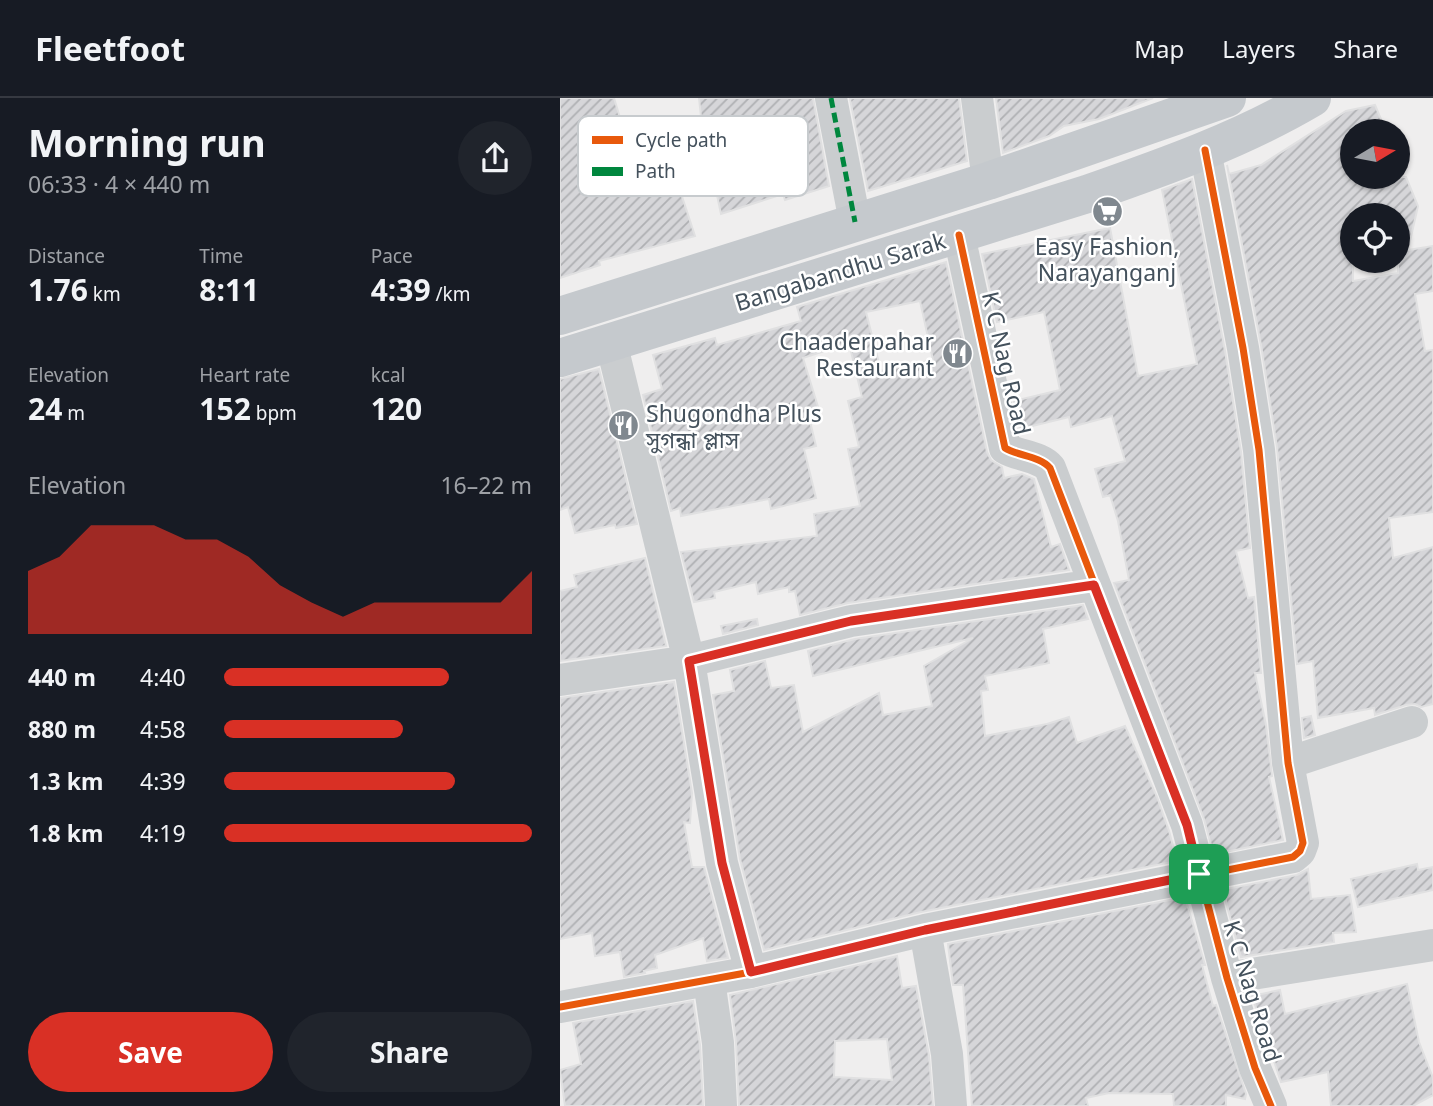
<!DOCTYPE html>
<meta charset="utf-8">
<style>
:root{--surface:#171b24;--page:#20242c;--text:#f1f3f6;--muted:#9ea1a6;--line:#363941;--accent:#d93025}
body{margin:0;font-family:"Noto Sans","Noto Sans Bengali",sans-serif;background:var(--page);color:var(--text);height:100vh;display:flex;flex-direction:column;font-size:26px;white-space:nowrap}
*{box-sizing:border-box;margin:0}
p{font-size:23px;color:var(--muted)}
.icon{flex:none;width:38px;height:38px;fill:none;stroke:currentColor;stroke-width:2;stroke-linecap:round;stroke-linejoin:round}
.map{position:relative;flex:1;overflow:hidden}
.side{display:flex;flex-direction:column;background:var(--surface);width:560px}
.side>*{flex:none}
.needle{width:46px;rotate:80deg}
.controls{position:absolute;left:780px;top:21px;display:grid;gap:14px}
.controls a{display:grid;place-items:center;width:70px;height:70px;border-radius:50%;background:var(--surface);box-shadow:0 2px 5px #0004;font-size:35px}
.pin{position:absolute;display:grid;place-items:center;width:60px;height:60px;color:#fff;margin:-30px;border-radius:14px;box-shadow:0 4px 10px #0006}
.round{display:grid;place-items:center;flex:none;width:74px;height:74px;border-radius:37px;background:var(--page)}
.head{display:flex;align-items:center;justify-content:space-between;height:119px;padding:0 28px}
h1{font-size:38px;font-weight:700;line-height:52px}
.metrics{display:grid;grid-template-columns:repeat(3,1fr);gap:10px;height:119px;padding:7px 28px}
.metrics div{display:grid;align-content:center}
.metrics b{font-size:30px;font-weight:700}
.metrics small{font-size:19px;font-weight:400}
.metrics p{font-size:19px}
.chart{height:196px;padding:14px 28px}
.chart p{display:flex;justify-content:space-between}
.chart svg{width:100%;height:126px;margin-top:7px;fill:var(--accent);opacity:.7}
.button{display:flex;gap:14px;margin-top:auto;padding:14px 28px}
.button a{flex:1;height:80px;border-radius:42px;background:var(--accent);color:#fff;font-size:28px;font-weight:700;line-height:80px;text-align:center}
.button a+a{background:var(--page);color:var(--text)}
ul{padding:0 28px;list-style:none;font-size:23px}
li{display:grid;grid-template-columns:112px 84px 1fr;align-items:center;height:52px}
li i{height:18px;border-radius:9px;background:var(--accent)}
header{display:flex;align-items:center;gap:42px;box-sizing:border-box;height:98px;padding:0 35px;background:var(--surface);border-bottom:2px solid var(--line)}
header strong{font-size:33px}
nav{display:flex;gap:38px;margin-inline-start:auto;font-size:24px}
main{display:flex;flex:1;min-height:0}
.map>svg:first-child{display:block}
.building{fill:url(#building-hatch);stroke:#e0e0e1;stroke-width:2;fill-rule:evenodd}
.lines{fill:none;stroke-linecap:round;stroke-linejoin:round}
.minor{stroke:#cacdcf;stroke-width:32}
.major{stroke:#c5c9cd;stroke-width:38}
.quiet{stroke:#00873e;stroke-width:5;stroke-dasharray:10 5;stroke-linecap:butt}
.cycleway-casing{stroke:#fff;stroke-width:11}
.cycleway{stroke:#e8590c;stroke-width:7}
.route-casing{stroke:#fff;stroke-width:14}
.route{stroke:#d93025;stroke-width:9}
.labels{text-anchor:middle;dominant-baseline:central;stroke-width:5;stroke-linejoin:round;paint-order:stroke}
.poi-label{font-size:23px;fill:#44515c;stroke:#fff}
.street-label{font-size:23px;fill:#44515c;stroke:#fff}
.key{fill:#fff;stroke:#c7cbce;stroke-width:2}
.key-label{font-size:19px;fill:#44515c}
</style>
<header>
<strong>Fleetfoot</strong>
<nav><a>Map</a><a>Layers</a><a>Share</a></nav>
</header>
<main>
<section class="side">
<div class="head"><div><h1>Morning run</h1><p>06:33 · 4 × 440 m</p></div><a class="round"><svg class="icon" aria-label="share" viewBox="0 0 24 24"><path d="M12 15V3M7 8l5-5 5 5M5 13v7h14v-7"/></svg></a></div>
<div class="metrics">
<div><p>Distance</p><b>1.76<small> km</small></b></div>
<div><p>Time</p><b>8:11</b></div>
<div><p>Pace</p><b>4:39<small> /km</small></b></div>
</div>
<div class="metrics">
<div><p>Elevation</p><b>24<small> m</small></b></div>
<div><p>Heart rate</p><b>152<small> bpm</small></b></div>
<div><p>kcal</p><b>120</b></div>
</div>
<div class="chart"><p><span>Elevation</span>16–22 m</p>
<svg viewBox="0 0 160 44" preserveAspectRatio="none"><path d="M0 44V22L10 17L20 6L30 6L40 6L50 11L60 11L70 17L80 27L90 33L100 38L110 33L120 33L130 33L140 33L150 33L160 22V44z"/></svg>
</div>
<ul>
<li><b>440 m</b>4:40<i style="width:73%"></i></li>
<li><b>880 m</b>4:58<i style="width:58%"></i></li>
<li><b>1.3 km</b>4:39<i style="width:75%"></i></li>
<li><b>1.8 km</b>4:19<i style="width:100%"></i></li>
</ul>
<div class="button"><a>Save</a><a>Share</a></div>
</section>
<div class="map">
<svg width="873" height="1008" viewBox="0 0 873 1008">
<defs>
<pattern id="building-hatch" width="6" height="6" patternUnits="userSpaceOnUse" patternTransform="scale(1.75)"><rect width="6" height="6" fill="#d6d6d9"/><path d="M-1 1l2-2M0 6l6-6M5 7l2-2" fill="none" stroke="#afb0b3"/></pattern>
</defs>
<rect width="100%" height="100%" fill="#efeeee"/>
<!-- building -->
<path class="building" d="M0,0H54L64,33L102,22L116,71H113L135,138L39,163L40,167L0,180Z
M139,0H253L269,88L225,102L223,96L161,116L146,46L144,47Z
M293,0H399L407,63L308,93L290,1Z
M436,0H593L539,21L504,28L489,38L443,55Z
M815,7L826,33H793V79H846L858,108L848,152L873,148V193L855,196L865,253L873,252V414L829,420L833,460L873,449V606L861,609L855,606L846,607L815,617L814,610L758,620L753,563L737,566L717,349L701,247L667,67L669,76L701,67L786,13ZM793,117H838V175L793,183Z
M632,81L665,253L681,354L690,450L676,453L688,500L694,499L701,575H695L706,627L712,678L709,679L723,742L661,755L653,754L644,721L554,485L569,482L558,423L550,397L543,399L535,371L565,363L552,318L511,329L509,319L460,331L454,303L500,292L484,214L437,224L422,156L550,130L578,278L637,266L602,92Z
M386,164L427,354L431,362L442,369L444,380L462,376L474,381L491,449L500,446L509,472L288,505L240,517L235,493L229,494V489L198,496L196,484L154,494L155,500L134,504L121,454L257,438L254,416L300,408L288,351L299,349L288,303L302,299L289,245L243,260L259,312L248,315L256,348L244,351L256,400L211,411L209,401L121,418L120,410L111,413L83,297L102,291L93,257L155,240L157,247L241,223L237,209ZM360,203L373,262L321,273L306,214Z
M39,271L77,426L56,430L55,427L15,435L8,409L0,412V281Z
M85,460L106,548L0,563V493L17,489L14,477Z
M523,507L528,521L483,531L489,565L425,578L428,592L421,593L425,638L487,626L509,619L517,645L565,628L597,699L609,733L617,763L361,814L204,852L180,761L153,597L174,593L170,572L205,563L211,590L234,587L243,634L319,595L323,617L372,608L364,568L413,540L253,578L248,553L295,541Z
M197,521L198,527L163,536L161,528Z
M114,584L132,695L130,725L124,724L132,769H144L168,860L147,863L143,840L95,857L97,870L84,873L85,875L64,879L60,854L35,858L32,835L0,841V600Z
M751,618L755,637L744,640L742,620Z
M857,766L858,772L873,769V792L798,809L791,781Z
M748,771L751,801L790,797L796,834L773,835L774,844L681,859L666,804V791L737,777Z
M625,799L645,867H642L653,908L656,907L686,996L685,1001L666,997V1008H614L613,996L549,995L526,1000L528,1008H412L403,887H393L388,846Z
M337,858L342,890L356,888L369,958L373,1008H179L176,944L170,897ZM327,941L332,982L274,979L275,943Z
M847,886L859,944L873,980V997L853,1008H771L768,974L721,984L692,898L720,892L725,916Z
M133,903L140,947L143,1008H5L0,972L21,966L13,925Z"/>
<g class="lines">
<!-- minor -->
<path class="minor" d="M271,0L295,124
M417,0L428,83
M399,137L445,350C458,358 480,358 490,370L627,727L667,880L695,970L711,1008
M51,244L129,563L162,765L191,874
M0,582L129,563L291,523L534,487
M728,665L852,624
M365,832L387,956L391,1008
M667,880L873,847
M149,882L158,945L161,1008
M0,909L191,874L365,832L733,759L740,753L743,745L728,665L699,352L683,250L645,52"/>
<!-- major -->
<path class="major" d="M0,218L428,83L667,0
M0,260L527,96C604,69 681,42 752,0"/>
<!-- quiet -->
<path class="quiet" d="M271,0L295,124"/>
<defs>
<path id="cycleway" d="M399,137L445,350C458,358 480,358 490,370L627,727L667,880L695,970L711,1008
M0,909L191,874L365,832L733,759L740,753L743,745L728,665L699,352L683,250L645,52"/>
</defs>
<!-- cycleway casing -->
<use href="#cycleway" class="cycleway-casing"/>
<!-- cycleway -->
<use href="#cycleway" class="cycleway"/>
</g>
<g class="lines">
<defs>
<path id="route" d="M534,487L627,727L639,776L365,832L191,874L162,765L129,563L291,523Z"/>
</defs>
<!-- route casing -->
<use href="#route" class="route-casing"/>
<!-- route -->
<use href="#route" class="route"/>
</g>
<!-- icons -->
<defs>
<symbol id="supermarket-disc" viewBox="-11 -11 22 22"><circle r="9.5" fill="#80888f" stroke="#fff"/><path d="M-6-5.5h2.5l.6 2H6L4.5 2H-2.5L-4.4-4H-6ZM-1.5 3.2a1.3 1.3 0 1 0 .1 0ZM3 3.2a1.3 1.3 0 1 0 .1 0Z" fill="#fff"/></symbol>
<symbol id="restaurant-disc" viewBox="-11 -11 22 22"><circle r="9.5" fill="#80888f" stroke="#fff"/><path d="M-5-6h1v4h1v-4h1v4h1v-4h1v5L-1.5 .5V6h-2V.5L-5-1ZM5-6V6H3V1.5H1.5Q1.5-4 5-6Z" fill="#fff"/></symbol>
</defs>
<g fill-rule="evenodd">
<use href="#supermarket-disc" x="530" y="96" width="35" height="35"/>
<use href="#restaurant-disc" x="380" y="238" width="35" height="35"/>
<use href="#restaurant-disc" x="46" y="310" width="35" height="35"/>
</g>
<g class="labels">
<!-- poi labels -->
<g class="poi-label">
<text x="547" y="148">Easy Fashion,<tspan x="547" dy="26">Narayanganj</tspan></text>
<text x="374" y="243" text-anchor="end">Chaaderpahar<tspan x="374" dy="26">Restaurant</tspan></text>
<text x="86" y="315" text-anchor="start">Shugondha Plus<tspan x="86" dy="26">সুগন্ধা প্লাস</tspan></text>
</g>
<!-- street labels -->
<g class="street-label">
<text transform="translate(280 173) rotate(-17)">Bangabandhu Sarak</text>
<text transform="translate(447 265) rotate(77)">K C Nag Road</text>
<text transform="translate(693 893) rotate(73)">K C Nag Road</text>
</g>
</g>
<!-- legend -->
<rect x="18" y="18" width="230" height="80" rx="10" class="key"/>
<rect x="32" y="38" width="31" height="8" fill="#e8590c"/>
<rect x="32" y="69" width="31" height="9" fill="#00873e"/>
<g class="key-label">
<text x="75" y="49">Cycle path</text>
<text x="75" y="80">Path</text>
</g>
</svg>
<div class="controls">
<a><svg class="needle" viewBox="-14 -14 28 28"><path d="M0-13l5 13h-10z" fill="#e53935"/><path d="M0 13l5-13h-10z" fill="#9ea1a6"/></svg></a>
<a><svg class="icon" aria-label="locate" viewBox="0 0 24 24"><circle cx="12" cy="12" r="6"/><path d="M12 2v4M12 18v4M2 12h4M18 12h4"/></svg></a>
</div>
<div class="pin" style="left:639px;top:776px;background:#1e9e55"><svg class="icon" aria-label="arrive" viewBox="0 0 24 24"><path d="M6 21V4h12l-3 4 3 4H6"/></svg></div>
</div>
</main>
